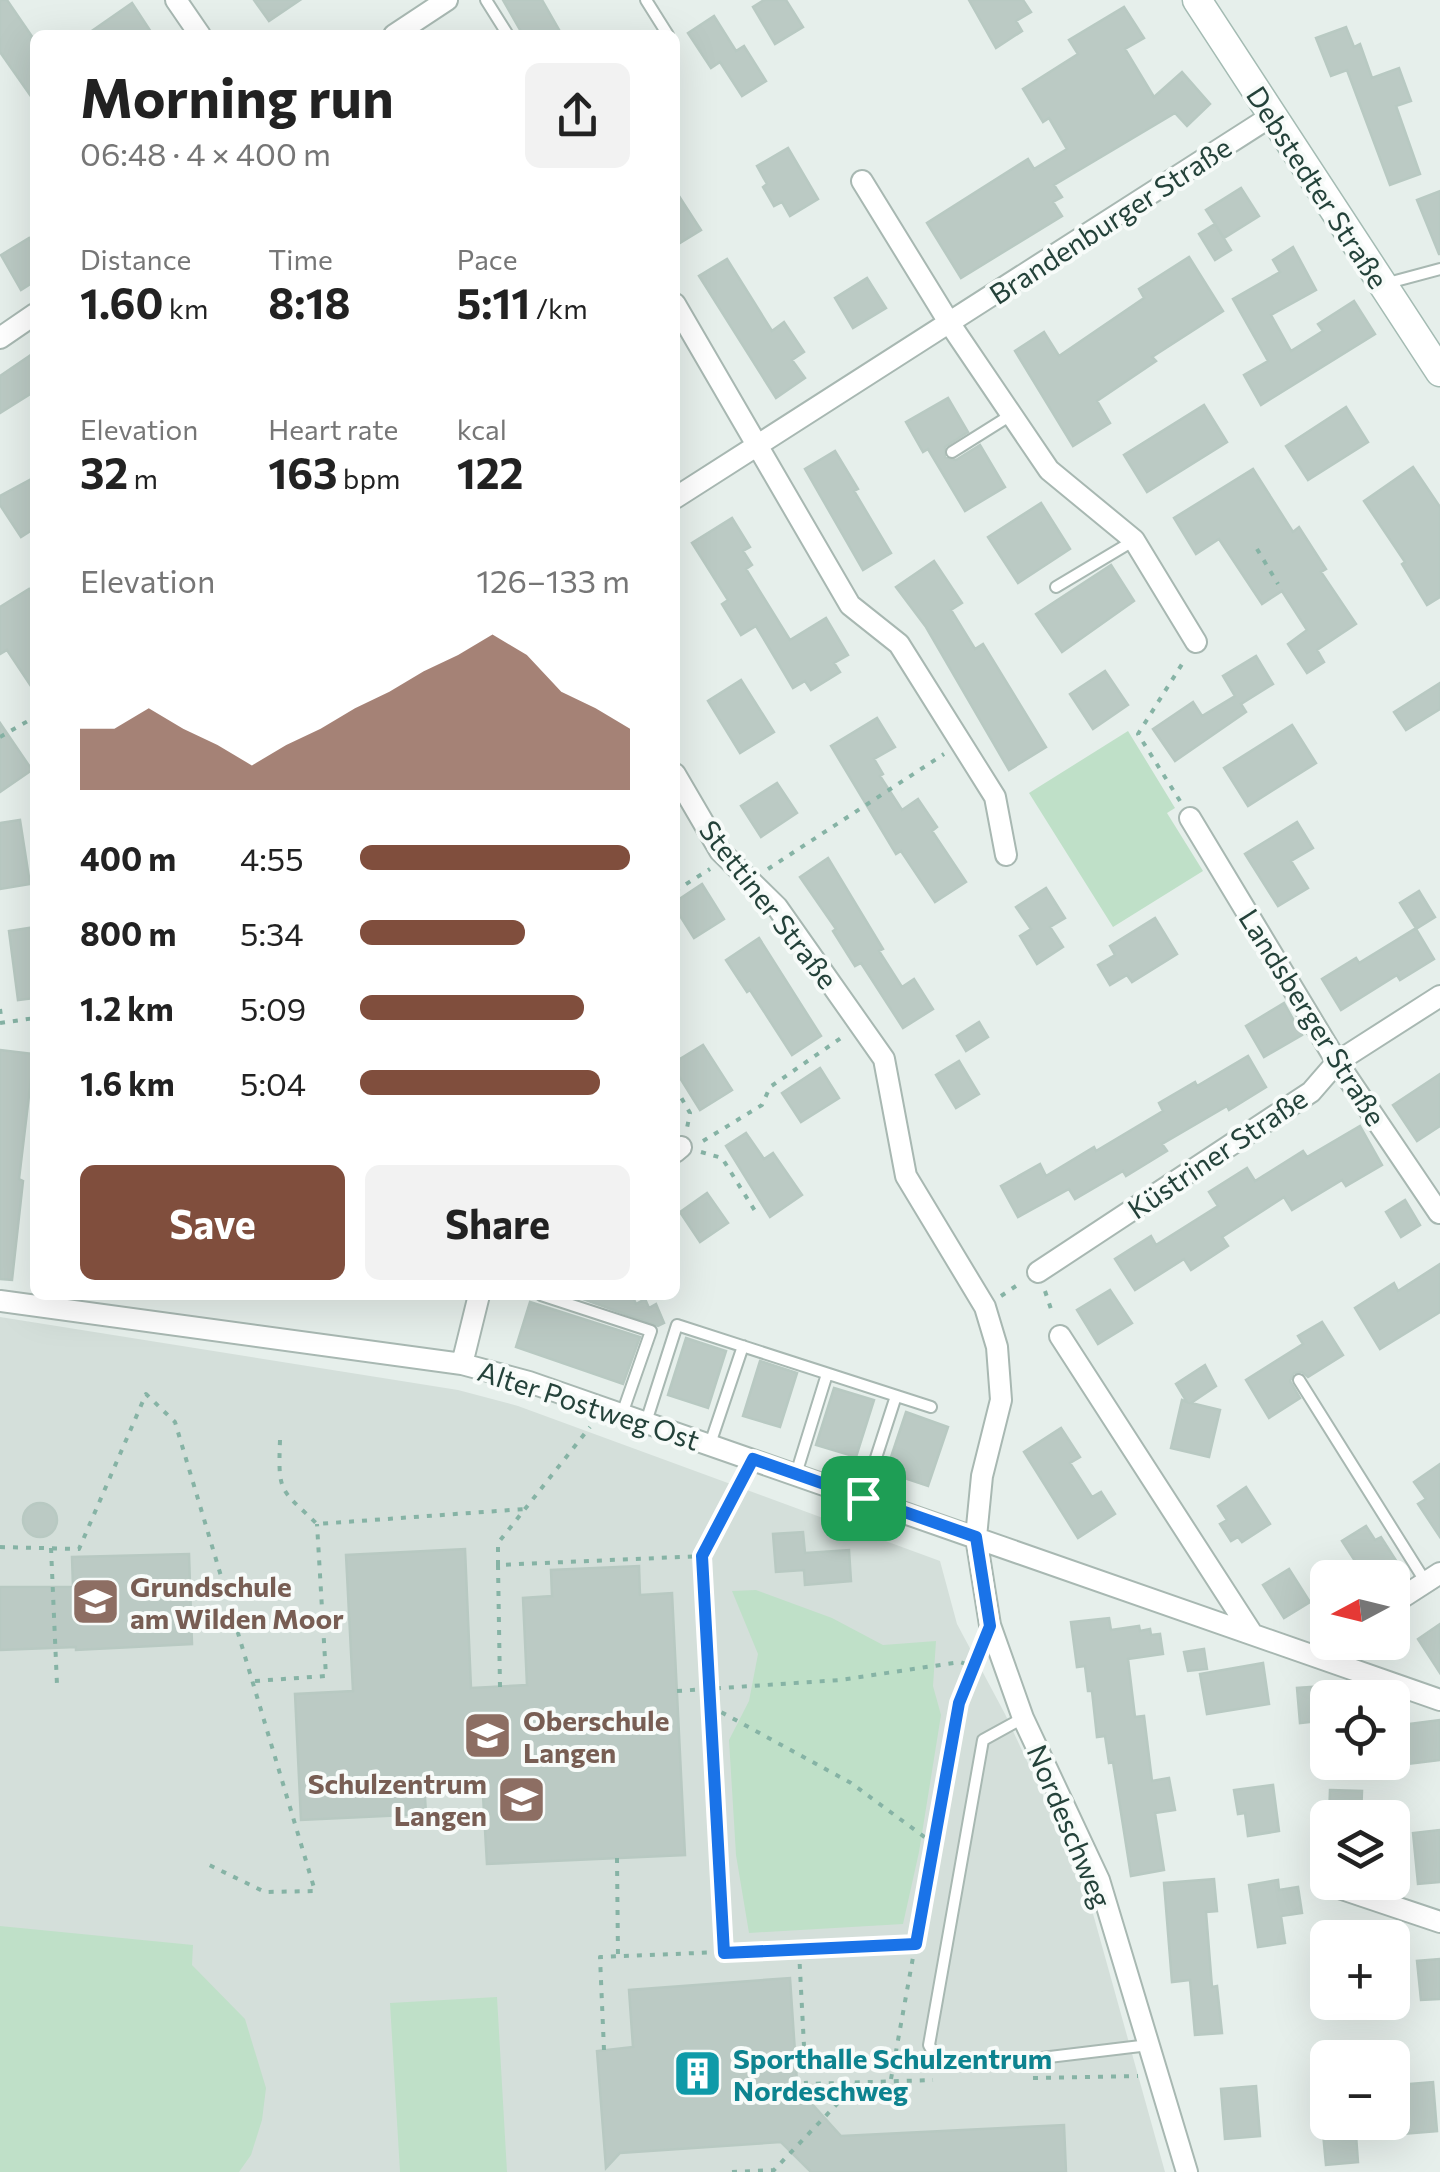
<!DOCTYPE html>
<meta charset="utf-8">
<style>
:root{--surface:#fff;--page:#f2f2f2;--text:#222;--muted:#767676;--accent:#804e3d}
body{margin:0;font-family:Commissioner,sans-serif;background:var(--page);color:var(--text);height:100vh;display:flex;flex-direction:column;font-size:38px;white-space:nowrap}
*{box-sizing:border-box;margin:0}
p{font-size:32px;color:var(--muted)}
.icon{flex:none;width:55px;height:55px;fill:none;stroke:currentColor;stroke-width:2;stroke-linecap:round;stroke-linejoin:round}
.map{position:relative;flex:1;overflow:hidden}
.panel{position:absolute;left:30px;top:30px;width:650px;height:1270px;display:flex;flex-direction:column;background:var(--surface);border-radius:15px;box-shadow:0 10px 40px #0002}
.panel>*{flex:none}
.needle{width:65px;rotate:263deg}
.tools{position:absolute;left:1310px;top:1560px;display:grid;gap:20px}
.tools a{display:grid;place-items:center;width:100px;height:100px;border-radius:15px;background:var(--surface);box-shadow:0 10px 40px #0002;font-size:50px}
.pin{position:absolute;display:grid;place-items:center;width:85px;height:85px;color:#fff;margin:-42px;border-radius:20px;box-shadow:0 5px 15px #0006}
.round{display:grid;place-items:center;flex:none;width:105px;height:105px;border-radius:15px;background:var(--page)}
.head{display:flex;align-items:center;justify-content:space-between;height:170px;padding:0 50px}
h1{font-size:55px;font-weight:700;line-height:75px}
.stats{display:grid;grid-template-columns:repeat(3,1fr);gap:15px;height:170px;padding:10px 50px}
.stats div{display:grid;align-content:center}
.stats b{font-size:42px;font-weight:700}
.stats small{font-size:28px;font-weight:400}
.stats p{font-size:28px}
.chart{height:280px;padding:20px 50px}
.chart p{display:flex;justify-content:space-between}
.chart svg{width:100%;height:180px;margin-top:10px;fill:var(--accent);opacity:.7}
.cta{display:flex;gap:20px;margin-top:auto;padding:20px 50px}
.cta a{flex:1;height:115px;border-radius:15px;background:var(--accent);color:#fff;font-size:40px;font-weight:700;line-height:115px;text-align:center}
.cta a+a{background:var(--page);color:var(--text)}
ul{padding:0 50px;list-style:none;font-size:32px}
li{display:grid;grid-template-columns:160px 120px 1fr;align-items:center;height:75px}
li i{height:25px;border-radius:12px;background:var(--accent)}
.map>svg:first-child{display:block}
.built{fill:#d4dfda}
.green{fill:#bfe0c8}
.building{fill:#bbcac4;stroke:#b8c9c2;stroke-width:2.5}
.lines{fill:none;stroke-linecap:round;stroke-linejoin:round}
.lane-casing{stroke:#a8b8b2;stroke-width:14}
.street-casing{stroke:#a8b8b2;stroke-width:24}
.secondary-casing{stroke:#a4bbb3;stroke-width:31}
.path{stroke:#86b3a5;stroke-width:4;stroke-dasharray:5 8;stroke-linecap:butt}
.lane{stroke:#fff;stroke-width:10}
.street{stroke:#fff;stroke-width:20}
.secondary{stroke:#fff;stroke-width:28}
.route-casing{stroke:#fff;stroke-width:20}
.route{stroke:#1a73e8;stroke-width:12}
.labels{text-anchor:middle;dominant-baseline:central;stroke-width:8;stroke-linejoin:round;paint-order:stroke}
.street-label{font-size:28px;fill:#24423a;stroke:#f7fbf9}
.education-label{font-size:28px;font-weight:bold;fill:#785e54;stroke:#f7fbf9;text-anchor:start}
.culture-label{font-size:28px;font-weight:bold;fill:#0d838f;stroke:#f7fbf9;text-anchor:start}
</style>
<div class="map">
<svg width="1440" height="2172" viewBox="0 0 1440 2172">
<rect width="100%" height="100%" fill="#e6efeb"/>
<!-- built -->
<path class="built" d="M0,1317L458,1390L518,1406L940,1561L957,1624L1005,1714L1085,1885L1165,2172H0Z"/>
<!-- green -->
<path class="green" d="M1128,731L1175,808L1167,813L1203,871L1113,927L1029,793Z
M756,1590L832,1618L883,1645L936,1641L933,1686L941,1715L919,1852L903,1924L749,1933L736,1855L729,1740L749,1701L758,1654L732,1591Z
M0,1926L193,1945L192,1965L245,2019L266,2088L262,2120L251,2155L239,2172H0Z
M497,1997L507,2172H400L390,2003Z"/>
<!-- building -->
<path class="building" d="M0,0H7L35,41V102L0,52Z
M254,0H300L269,21Z
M503,0H542L562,35H523Z
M764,0H786L803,27L775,44L753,7Z
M969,0H1023L1031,12L1016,21L1022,31L996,48Z
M132,3L153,35H86Z
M1124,7L1144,38L1125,49L1154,97L1182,72L1210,104L1187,126L1175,113L1054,185L1062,197L1053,202L1062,216L961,278L927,223L1028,159L1034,169L1067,149L1049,118L1043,122L1023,89L1078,54L1069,40Z
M714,16L736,51L744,46L766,81L742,96L720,62L711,68L688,33Z
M1346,27L1354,47L1360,44L1372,78L1399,68L1411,101L1396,106L1420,174L1390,185L1347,70L1331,76L1316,38Z
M788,148L818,199L790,216L782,202L774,206L763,187L767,184L757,166Z
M1241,188L1259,216L1224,238L1206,210Z
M675,190L701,230L675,246Z
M1440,191V254H1439L1417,200Z
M1215,224L1231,250L1215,260L1199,234Z
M29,238L35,249V281L21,290L1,255Z
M1293,247L1316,290L1271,315L1291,351L1323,331L1318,324L1354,301L1375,334L1261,405L1244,375L1268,361L1233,299L1280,272L1273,260Z
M1189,257L1223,311L1152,357L1156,361L1097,401L1110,423L1073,446L1015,351L1044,332L1059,356L1144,298L1139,289Z
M727,259L772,331L784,322L804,352L792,360L805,378L776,398L699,276Z
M867,278L886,308L853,328L835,298Z
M35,352V391L0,413V376Z
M948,398L968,432L945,447V457L956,460L980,445L1005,487L965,511L928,449L923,452L906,422Z
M1204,405L1227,442L1147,492L1124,455Z
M1346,407L1368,442L1308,480L1286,446Z
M835,451L858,489L854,491L891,553L863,570L805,469Z
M1413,467L1440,507V597L1427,605L1402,564L1405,562L1364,501Z
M1253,469L1293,532L1299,527L1326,569L1321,572L1356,624L1317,650L1324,662L1307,673L1288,644L1307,630L1282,591L1262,604L1219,539L1196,554L1174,518Z
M35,477V528L21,537L0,505V496Z
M1041,503L1070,549L1018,583L988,537Z
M732,518L750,547L743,551L752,565L746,569L790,640L826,618L848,655L834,663L840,672L811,690L805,681L793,688L756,626L741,635L722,604L728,600L692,543Z
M934,561L962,603L951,610L975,649L983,644L1046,747L1009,770L926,627L896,587Z
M1111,565L1134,601L1062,652L1036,614Z
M29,589L35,598V692L7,650L0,654V607Z
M1256,656L1273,684L1241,704L1246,712L1175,761L1153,729L1193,702L1202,716L1235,696L1223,676Z
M1105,671L1128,705L1093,729L1070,694Z
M741,680L774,732L740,753L708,701Z
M1440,683V709L1406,730L1394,712Z
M877,718L895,747L874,759L883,774L880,776L902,810L918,799L937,827L932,831L966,882L935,902L901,851L896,854L831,746Z
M0,723L32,770L0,792Z
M1292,725L1316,763L1248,806L1224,768Z
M777,783L797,813L761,837L741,806Z
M20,820L30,884L0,889V823Z
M1297,822L1313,848L1291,861L1308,888L1278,906L1245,854Z
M828,858L883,949L879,951L902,987L914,979L933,1009L903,1028L861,963L855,966L833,931L836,929L800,877Z
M702,884L724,919L694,938L675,908V902Z
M1046,888L1065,918L1050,927L1063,947L1037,964L1020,936L1031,929L1016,907Z
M1419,891L1435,917L1416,929L1434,959L1400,980L1397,975L1341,1010L1322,979L1356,958L1359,963L1416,928L1400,903Z
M1155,918L1177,954L1132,982L1127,975L1110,985L1098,965L1115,955L1110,946Z
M35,927V998L18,1000L9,931Z
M759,938L821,1036L792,1055L750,990L747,992L726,960Z
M1284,1003L1302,1035L1264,1057L1246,1026Z
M979,1022L988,1037L966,1051L957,1036Z
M703,1045L732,1090L700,1110L675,1070V1062Z
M0,1050L34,1054L19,1179L23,1181L12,1280L0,1279Z
M1248,1056L1266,1087L1229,1110L1227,1106L1162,1144L1167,1151L1126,1176L1123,1171L1075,1199L1069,1189L1018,1217L1001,1186L1040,1164L1046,1176L1094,1147L1096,1151L1163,1111L1159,1103L1195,1082L1197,1086Z
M959,1061L979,1094L956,1108L936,1075Z
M820,1068L839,1098L801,1122L782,1093Z
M1440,1074V1126L1417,1141L1393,1105Z
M1360,1126L1382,1165L1346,1186L1342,1180L1292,1210L1284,1197L1222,1237L1228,1246L1191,1270L1184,1259L1135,1290L1115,1259L1151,1236L1156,1245L1218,1206L1209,1192L1247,1168L1255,1181L1303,1151L1307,1157Z
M746,1133L764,1159L773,1153L802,1195L770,1217L726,1146Z
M707,1193L728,1223L700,1242L680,1212Z
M1405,1200L1420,1225L1401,1237L1386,1212Z
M1440,1264V1312L1380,1349L1355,1308L1394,1283L1398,1291Z
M1110,1290L1132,1323L1098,1344L1077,1310Z
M572,1295H632L636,1304L645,1299L649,1308L656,1304L664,1323L658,1326Z
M530,1302L640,1337L623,1384L516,1347Z
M1322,1322L1343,1355L1308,1377L1302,1372L1294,1373L1290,1381L1300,1398L1269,1418L1246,1380L1303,1344L1298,1336Z
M686,1338L726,1351L708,1408L668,1395Z
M760,1361L797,1373L780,1427L743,1416Z
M1205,1365L1216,1386L1191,1403L1220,1410L1209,1457L1171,1448L1182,1400L1187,1402L1176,1384Z
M834,1388L874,1400L856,1457L816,1445Z
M906,1412L948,1427L928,1486L886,1472Z
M1061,1428L1080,1457L1070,1463L1092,1497L1101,1492L1115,1514L1078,1538L1024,1452Z
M1440,1464V1537L1418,1504L1426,1499L1414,1482Z
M1246,1487L1270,1524L1242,1542L1238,1537L1231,1541L1220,1524L1227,1520L1218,1506Z
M23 1520a17 17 0 1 1 34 0a17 17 0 1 1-34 0Z
M1366,1526L1375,1540L1381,1537L1397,1562L1372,1578H1366L1342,1541Z
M803,1532L805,1553L849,1550L851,1581L805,1585L804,1570L776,1572L773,1534Z
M465,1549L471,1688L527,1685L523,1598L552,1596L551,1570L639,1566L640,1595L672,1593L685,1855L487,1864L482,1778L424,1780L426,1814L301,1820L295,1694L353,1691L346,1555Z
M189,1554L192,1644L76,1650V1647L0,1650V1587H73L72,1557Z
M1289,1569L1310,1602L1284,1618L1263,1585Z
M1109,1618L1111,1630L1139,1626L1140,1631L1150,1629L1151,1635L1160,1634L1163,1654L1128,1659L1135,1717L1144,1716L1152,1781L1169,1778L1175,1810L1155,1813L1164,1870L1131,1876L1113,1762L1109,1763L1105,1736L1097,1737L1092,1691H1088L1085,1666L1077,1667L1071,1622Z
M1440,1624V1673L1418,1639Z
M1204,1649L1207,1669L1188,1671L1184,1652Z
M1263,1663L1269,1704L1207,1714L1200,1674Z
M1323,1686V1694H1328V1720L1300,1723L1297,1688Z
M1440,1720V1760L1398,1765L1393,1726Z
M1273,1785L1279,1831L1248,1836L1245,1813L1238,1814L1234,1790Z
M1330,1790L1362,1791L1361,1818H1329Z
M1440,1830V1882L1418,1884L1413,1833Z
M1214,1879L1217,1911L1206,1912L1212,1987L1217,1986L1222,2033L1195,2035L1190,1980L1172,1982L1164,1883Z
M1278,1880L1279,1890L1298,1887L1302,1913L1281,1916L1285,1943L1258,1947L1249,1885Z
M1440,1959V1999L1421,2000L1417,1961Z
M790,1978L798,2097L812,2104L841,2136L1064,2125L1066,2172H811L781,2142L620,2153L606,2168L597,2051L633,2047L629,1990Z
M1433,2082L1437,2131L1403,2134L1398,2085Z
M1256,2086L1260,2136L1225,2139L1221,2089Z
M1322,2122H1355L1358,2162L1326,2165Z"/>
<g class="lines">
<defs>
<path id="lane" d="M486,0L508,35
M646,0L668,35
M1388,283L1440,269
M952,452L1011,415
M1056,587L1133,541
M541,1295L651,1331L622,1414
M1299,1380L1425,1581
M646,1422L677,1325L931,1407
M710,1444L743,1346
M796,1474L827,1374
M863,1498L896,1396
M1023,1718L983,1740L929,2045L939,2063L975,2066L1149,2045"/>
<path id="street" d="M176,0L200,35
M394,35L447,0
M862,181L950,324L1049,470L1134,540L1196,642
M675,304L850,605L899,644L995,797L1006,855
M0,338L35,314
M675,498L1270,117
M675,774L720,851L777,907L884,1059L906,1176L985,1307L997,1347L1001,1400L982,1476L976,1537L990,1625L1023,1718L1099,1880L1187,2172
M1190,818L1337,1062L1439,1213
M675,1152L681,1147
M1038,1272L1311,1092L1337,1062L1440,996
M0,1301L462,1364L529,1382L1440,1700
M1060,1336L1251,1632
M462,1364L479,1295
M1392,1604L1440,1573
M1327,1884L1440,1922"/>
<path id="secondary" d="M1197,0L1440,372"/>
</defs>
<!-- lane casing -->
<use href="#lane" class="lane-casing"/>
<!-- street casing -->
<use href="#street" class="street-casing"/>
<!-- secondary casing -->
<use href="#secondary" class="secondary-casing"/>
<!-- path -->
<path class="path" d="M1257,549L1278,584
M0,737L35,717
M1180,801L1138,734L1184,661
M768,869L944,754
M675,891L710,869
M0,1009L2,1023
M0,1023L35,1018
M675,1087L690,1113L687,1128
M703,1141L762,1105L770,1087L841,1038
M701,1152L722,1158L755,1211
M1045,1291L1053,1315
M1001,1296L1022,1282
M280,1440C278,1494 280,1488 317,1524L525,1509
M0,1547L79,1549L146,1394L175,1422L315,1891L265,1892L203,1862
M51,1548L57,1685
M498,1565V1543L590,1427
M255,1681L326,1676L317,1524
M500,1687L498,1565L703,1556
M677,1691L840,1680L960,1662L974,1667
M710,1706L851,1783L934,1844
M617,1858L618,1957
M799,1951L806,2084L933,2080
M725,1953L703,1556L743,1478
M604,2050L600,1957L916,1944
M1033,2078L1138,2076
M891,2079L959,1703L977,1658
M732,2172L774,2170L859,2081"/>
<!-- lane -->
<use href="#lane" class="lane"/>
<!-- street -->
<use href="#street" class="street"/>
<!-- secondary -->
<use href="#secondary" class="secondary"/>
</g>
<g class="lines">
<defs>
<path id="route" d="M753,1459L976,1537L990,1626L959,1703L916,1944L724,1953L702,1556Z"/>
</defs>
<!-- route casing -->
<use href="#route" class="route-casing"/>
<!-- route -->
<use href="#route" class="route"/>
</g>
<!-- icons -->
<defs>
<symbol id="school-square" viewBox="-11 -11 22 22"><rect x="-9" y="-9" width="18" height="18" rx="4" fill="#8d6e63" stroke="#f7fbf9"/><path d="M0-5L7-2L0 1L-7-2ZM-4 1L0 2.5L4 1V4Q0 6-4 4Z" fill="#fff"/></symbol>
<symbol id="building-square" viewBox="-11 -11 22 22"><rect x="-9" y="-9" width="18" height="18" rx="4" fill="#0f9aa8" stroke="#f7fbf9"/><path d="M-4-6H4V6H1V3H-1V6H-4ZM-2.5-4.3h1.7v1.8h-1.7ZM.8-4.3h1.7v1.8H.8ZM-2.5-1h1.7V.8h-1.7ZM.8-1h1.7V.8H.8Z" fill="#fff"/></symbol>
</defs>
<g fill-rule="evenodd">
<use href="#school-square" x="68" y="1574" width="55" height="55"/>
<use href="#school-square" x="460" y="1708" width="55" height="55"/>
<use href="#school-square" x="494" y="1772" width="55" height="55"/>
<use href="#building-square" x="670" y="2046" width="55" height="55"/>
</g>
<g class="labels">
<!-- street labels -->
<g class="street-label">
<text transform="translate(1318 187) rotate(57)">Debstedter Straße</text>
<text transform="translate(1110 220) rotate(-33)">Brandenburger Straße</text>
<text transform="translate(769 904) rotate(52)">Stettiner Straße</text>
<text transform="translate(1313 1017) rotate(58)">Landsberger Straße</text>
<text transform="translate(1217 1153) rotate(-34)">Küstriner Straße</text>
<text transform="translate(589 1405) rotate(18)">Alter Postweg Ost</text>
<text transform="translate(1070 1826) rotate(67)">Nordeschweg</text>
</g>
<!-- education labels -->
<g class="education-label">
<text x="130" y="1586">Grundschule<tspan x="130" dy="32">am Wilden Moor</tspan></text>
<text x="523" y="1720">Oberschule<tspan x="523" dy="32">Langen</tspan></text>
<text x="487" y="1783" text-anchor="end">Schulzentrum<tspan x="487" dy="32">Langen</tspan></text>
</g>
<!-- culture labels -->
<g class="culture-label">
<text x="733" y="2058">Sporthalle Schulzentrum<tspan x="733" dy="32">Nordeschweg</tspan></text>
</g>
</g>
</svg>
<div class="tools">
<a><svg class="needle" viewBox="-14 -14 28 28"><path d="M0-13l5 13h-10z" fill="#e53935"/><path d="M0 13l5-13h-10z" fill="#767676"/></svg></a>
<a><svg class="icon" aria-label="locate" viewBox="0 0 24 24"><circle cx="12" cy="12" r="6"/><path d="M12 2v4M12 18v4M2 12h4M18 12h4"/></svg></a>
<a><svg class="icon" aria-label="layers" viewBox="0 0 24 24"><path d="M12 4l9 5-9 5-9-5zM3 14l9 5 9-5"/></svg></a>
<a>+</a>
<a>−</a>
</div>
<div class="pin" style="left:863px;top:1498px;background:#1e9e55"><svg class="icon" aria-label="arrive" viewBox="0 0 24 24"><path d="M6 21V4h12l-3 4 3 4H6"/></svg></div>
<section class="panel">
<div class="head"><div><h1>Morning run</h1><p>06:48 · 4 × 400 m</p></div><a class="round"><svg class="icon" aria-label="share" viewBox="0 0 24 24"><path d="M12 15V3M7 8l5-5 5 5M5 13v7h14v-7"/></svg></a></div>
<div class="stats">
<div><p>Distance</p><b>1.60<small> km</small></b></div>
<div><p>Time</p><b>8:18</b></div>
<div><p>Pace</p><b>5:11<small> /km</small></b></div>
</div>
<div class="stats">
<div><p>Elevation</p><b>32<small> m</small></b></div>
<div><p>Heart rate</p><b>163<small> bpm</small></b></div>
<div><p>kcal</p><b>122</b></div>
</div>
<div class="chart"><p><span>Elevation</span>126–133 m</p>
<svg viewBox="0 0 160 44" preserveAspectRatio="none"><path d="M0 44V29L10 29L20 24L30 29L40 33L50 38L60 33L70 29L80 24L90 20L100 15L110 11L120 6L130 11L140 20L150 24L160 29V44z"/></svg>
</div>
<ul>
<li><b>400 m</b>4:55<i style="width:100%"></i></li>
<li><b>800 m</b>5:34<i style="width:61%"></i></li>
<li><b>1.2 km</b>5:09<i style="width:83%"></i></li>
<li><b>1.6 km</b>5:04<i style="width:89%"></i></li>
</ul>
<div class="cta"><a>Save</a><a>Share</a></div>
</section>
</div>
